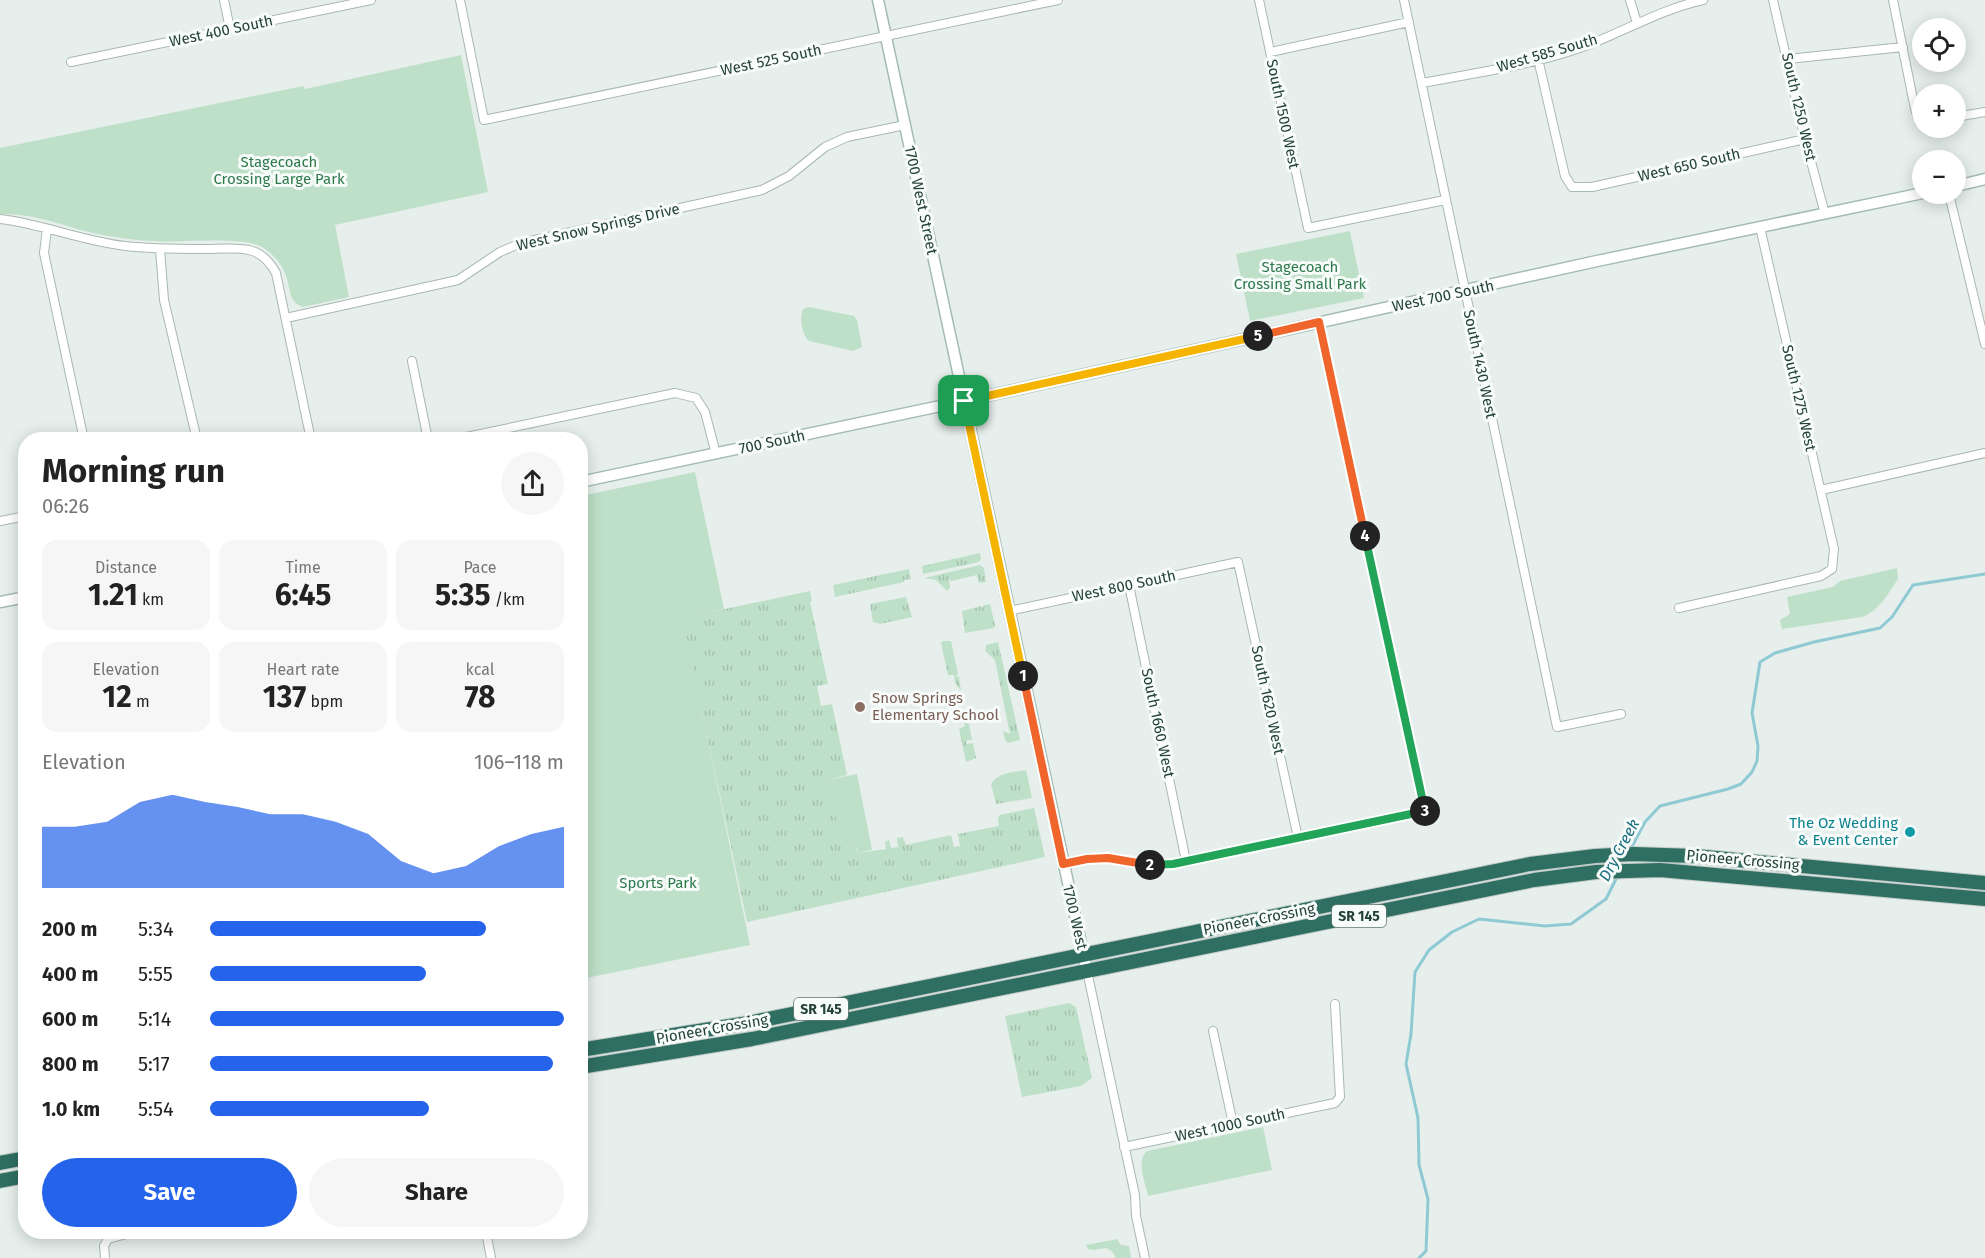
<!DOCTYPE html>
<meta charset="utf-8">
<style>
:root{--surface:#fff;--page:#f6f6f6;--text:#222;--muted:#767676;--accent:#2563eb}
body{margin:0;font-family:"Fira Sans",sans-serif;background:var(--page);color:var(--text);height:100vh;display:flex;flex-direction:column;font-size:22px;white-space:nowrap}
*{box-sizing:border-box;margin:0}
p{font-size:20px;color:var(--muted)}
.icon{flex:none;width:33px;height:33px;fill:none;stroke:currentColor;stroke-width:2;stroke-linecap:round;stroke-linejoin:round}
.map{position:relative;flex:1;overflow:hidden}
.sheet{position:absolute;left:18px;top:432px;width:570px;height:807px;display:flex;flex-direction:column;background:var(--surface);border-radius:24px;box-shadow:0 3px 15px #0003}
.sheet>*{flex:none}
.controls{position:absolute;left:1912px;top:18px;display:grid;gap:12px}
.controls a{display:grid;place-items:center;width:54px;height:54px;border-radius:50%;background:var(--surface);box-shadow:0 3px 15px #0003;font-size:30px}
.pin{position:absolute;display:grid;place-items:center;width:51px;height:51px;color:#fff;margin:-26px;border-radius:12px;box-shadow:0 3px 9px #0006}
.km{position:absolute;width:30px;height:30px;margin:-15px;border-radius:50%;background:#222;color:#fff;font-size:16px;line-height:30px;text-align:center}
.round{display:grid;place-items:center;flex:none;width:63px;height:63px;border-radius:32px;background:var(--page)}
.summary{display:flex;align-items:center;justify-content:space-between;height:102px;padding:0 24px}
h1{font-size:33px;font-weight:700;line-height:45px}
.figures{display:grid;grid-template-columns:repeat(3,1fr);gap:9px;height:102px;padding:6px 24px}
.figures div{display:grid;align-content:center;border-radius:15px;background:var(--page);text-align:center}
.figures b{font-size:30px;font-weight:700}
.figures small{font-size:16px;font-weight:400}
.figures p{font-size:16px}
.chart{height:168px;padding:12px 24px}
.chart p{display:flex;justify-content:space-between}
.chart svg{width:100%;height:108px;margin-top:6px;fill:var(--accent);opacity:.7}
.primary-button{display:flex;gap:12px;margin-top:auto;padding:12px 24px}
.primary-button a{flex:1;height:69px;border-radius:36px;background:var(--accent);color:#fff;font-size:24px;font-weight:700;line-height:69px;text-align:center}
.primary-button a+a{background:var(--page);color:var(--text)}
ul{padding:0 24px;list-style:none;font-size:20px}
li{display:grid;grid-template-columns:96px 72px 1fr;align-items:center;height:45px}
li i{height:15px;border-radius:8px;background:var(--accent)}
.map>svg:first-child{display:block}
.grass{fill:url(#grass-tufts)}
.park{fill:#bfe0c8}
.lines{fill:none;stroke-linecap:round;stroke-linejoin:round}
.stream{stroke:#8ec9d4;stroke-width:3}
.street-casing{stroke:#a8b8b2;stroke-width:10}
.secondary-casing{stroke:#a4bbb3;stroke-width:13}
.highway-casing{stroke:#c2cac8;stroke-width:16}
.street{stroke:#fff;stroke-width:8}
.secondary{stroke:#fff;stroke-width:10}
.highway{stroke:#2f6f62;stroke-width:14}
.split-1-casing{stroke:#fff;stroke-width:12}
.split-2-casing{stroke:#fff;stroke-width:12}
.split-3-casing{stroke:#fff;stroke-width:12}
.split-4-casing{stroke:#fff;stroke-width:12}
.split-5-casing{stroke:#fff;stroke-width:12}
.split-6-casing{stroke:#fff;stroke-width:12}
.split-1{stroke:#f5b400;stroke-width:8}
.split-2{stroke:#f0652b;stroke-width:8}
.split-3{stroke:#22a559;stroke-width:8}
.split-4{stroke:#22a559;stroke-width:8}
.split-5{stroke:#f0652b;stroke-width:8}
.split-6{stroke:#f5b400;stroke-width:8}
.education-dot{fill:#8d6e63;stroke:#f7fbf9;stroke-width:2}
.culture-dot{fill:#0f9aa8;stroke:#f7fbf9;stroke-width:2}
.labels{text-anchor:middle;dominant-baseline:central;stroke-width:6;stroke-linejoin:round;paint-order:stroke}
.shield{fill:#f7fbf9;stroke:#637a73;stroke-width:1.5}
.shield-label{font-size:14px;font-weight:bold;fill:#24423a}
.street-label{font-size:15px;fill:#24423a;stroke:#f7fbf9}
.park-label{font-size:15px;fill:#2d7a4b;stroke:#f7fbf9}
.education-label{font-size:15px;fill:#785e54;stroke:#f7fbf9;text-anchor:start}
.culture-label{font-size:15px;fill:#0d838f;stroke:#f7fbf9;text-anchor:end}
.water-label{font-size:16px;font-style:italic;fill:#1c6f80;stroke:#f7fbf9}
</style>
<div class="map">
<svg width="1985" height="1258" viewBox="0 0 1985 1258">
<defs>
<pattern id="grass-tufts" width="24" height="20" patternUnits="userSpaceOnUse" patternTransform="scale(1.5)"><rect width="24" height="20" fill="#bfe0c8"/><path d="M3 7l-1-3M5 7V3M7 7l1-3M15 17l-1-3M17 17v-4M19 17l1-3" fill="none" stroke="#a4c1ad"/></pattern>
</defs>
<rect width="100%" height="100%" fill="#e6efeb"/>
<!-- grass -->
<path class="grass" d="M980,553L981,559L979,562L923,574L922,566Z
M980,565L984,568L986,582L979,583L977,575L951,581L949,579L950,588L947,591L936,580L924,578Z
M909,569L911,579L904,580V582L835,597L833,585Z
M810,591L812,601L810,602L828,684L817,686L821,706L832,704L847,775L828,780L858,853L886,849L885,842L889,840L891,848L898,847L897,838L903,837L906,845L951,835L954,847L960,846L958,834L999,826L998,818L1000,815L1034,808L1045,857L747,922L682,618Z
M906,597L912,617L880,624L873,622L870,604Z
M990,604L995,625L994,628L965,633L962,611L982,606L983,608L984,605Z
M943,641H951L958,674L956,676L959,677L961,691L955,683L954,675H948L941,643Z
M998,642L1020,740L1008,743L1005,740L1003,731L1010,734L995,660L985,651L986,645Z
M965,709L968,722L966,723L969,724L972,740H967L966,743L967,744L973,743L976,758L966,762L959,729L965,726L963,719Z
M1026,770L1032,798L996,804L991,784C998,772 1014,772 1026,770Z
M1069,1003L1076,1007L1092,1078L1081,1086L1022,1097L1005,1016Z
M1117,1239L1121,1245L1129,1246L1131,1258H1116L1112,1251L1106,1248L1094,1250L1088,1249L1086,1245Z"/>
<!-- park -->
<path class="park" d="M461,55L488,192L335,225L349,297L303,307C288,302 291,289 286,276C282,264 272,252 260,246C237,236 177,243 149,241C126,239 103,236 81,230C54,222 28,213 0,214V148L303,86L305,89Z
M1350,231L1364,298L1250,321L1236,254Z
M809,307L854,316L857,320L862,347L853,351L809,341C802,334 799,319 803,309Z
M695,472L724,609L683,618L750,945L581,979V496Z
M1897,568L1898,579C1888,594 1879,611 1862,617L1782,629L1780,620L1790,614L1787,597L1833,587L1840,581Z
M857,774L872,850L858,853L856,846L842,849L828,780Z
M1263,1127L1272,1170L1148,1196C1145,1182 1136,1161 1147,1151Z"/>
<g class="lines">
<!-- stream -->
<path class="stream" d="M1630,850L1645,822L1660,806L1728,789L1741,784L1752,772L1757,761L1758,746L1752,713L1760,662L1775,653L1814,642L1880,628L1892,617L1913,585L1985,574
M1419,1258L1426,1251L1428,1199L1419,1165L1418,1118L1406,1064L1411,1034L1415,972L1429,950L1452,932L1479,919L1545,926L1571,924L1606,899L1618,875"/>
<defs>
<path id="street" d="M224,0L230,29
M460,0L484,120L1058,0
M1259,0L1308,228L1445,200
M1404,0L1557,727L1621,714
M1630,0L1637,23
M1773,0L1805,139L1825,214
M1893,0L1915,109L1920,122H1923
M1270,52L1409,22
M1538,59L1565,176L1572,187H1592L1805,139
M1788,59L1903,47
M71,62L371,0
M1422,83C1475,73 1538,64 1588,45C1627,30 1662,9 1703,0
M1956,117L1985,112
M1949,194L1985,344
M0,219C43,224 82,241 125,246C151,249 177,249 203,249C218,249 234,247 249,250C262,253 270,262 276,273L311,440
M47,229L44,253L84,440
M160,249L164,300L197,440
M286,318L458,280L500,252L521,243L762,190L789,176L825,147L847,137L905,125
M412,361L428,440
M452,440L675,393L696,398L705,412L716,454
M1821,490L1985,453
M0,521L26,516
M1129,585L1186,861
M1679,608L1821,576L1832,569L1834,549L1760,227
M1009,611L1238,562L1298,838
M1063,864L1087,859L1108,858L1157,866L1173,864L1425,811L1319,322
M1087,971L1135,1195L1136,1216L1145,1258
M1213,1031L1233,1124
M1124,1147L1335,1103L1340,1097L1335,1004
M486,1232L491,1258
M105,1258L104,1246L108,1239L134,1232"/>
<path id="secondary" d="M878,0L1087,971
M1956,186L1985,179
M580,482L964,401L1597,261L1923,193
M0,602L26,597"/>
<path id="highway" d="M580,1050L748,1023L1530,864L1595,856L1633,854L1695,856L1985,883
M580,1067L752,1039L1534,880L1596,872L1660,870L1985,899
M0,1163L26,1158
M0,1181L26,1176"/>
</defs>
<!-- street casing -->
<use href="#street" class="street-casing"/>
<!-- secondary casing -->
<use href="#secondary" class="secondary-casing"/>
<!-- highway casing -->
<use href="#highway" class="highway-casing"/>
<!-- street -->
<use href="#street" class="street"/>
<!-- secondary -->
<use href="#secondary" class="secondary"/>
<!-- highway -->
<use href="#highway" class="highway"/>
</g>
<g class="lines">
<defs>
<path id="split-1" d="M964,401L1023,676"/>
<path id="split-2" d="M1023,676L1063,864L1087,859L1108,858L1150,865"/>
<path id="split-3" d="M1150,865L1173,864L1425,811"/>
<path id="split-4" d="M1365,536L1425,811"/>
<path id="split-5" d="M1258,336L1319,322L1365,536"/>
<path id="split-6" d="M964,401L1258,336"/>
</defs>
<!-- split-1 casing -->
<use href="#split-1" class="split-1-casing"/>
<!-- split-2 casing -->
<use href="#split-2" class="split-2-casing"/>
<!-- split-3 casing -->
<use href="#split-3" class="split-3-casing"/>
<!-- split-4 casing -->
<use href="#split-4" class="split-4-casing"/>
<!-- split-5 casing -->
<use href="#split-5" class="split-5-casing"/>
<!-- split-6 casing -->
<use href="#split-6" class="split-6-casing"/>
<!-- split-1 -->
<use href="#split-1" class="split-1"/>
<!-- split-2 -->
<use href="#split-2" class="split-2"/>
<!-- split-3 -->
<use href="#split-3" class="split-3"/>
<!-- split-4 -->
<use href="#split-4" class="split-4"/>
<!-- split-5 -->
<use href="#split-5" class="split-5"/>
<!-- split-6 -->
<use href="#split-6" class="split-6"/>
</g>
<!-- markers -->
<circle class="education-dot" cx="860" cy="707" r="6"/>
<circle class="culture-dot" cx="1910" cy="832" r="6"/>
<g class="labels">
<!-- shield labels -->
<g class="shield">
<rect x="1332" y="905" width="54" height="22" rx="4.5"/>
<rect x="794" y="998" width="54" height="22" rx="4.5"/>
</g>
<g class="shield-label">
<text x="1359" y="916">SR 145</text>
<text x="821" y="1009">SR 145</text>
</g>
<!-- street labels -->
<g class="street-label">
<text transform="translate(221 31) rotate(-12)">West 400 South</text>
<text transform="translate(1547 53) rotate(-16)">West 585 South</text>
<text transform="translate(771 60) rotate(-12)">West 525 South</text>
<text transform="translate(1799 107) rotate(77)">South 1250 West</text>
<text transform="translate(1283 114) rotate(78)">South 1500 West</text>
<text transform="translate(1689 165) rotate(-13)">West 650 South</text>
<text transform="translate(921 200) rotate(78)">1700 West Street</text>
<text transform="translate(598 227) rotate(-13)">West Snow Springs Drive</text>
<text transform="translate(1443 296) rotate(-12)">West 700 South</text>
<text transform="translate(1480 364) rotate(78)">South 1430 West</text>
<text transform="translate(1799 398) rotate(77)">South 1275 West</text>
<text transform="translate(772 442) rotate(-12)">700 South</text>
<text transform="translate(1124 586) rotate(-12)">West 800 South</text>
<text transform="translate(1268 700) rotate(78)">South 1620 West</text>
<text transform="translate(1158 723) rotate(78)">South 1660 West</text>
<text transform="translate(1743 860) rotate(5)">Pioneer Crossing</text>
<text transform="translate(1075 917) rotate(77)">1700 West</text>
<text transform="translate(1259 919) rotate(-11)">Pioneer Crossing</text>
<text transform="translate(712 1029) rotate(-10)">Pioneer Crossing</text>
<text transform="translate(1230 1125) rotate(-12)">West 1000 South</text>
</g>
<!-- park labels -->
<g class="park-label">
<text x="279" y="162">Stagecoach<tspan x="279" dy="17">Crossing Large Park</tspan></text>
<text x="1300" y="267">Stagecoach<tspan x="1300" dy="17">Crossing Small Park</tspan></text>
<text x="658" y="883">Sports Park</text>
</g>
<!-- education labels -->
<g class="education-label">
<text x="872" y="698">Snow Springs<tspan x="872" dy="17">Elementary School</tspan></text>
</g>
<!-- culture labels -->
<g class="culture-label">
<text x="1898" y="823">The Oz Wedding<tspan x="1898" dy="17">&amp; Event Center</tspan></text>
</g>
<!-- water labels -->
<g class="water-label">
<text transform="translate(1619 850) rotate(-62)">Dry Creek</text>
</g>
</g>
</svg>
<div class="controls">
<a><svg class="icon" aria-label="locate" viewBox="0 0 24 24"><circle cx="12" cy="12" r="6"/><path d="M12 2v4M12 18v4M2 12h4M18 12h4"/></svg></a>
<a>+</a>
<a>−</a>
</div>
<div class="pin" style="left:964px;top:401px;background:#1e9e55"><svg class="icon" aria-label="arrive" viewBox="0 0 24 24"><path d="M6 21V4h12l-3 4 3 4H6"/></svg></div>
<b class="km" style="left:1023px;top:676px">1</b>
<b class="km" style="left:1150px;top:865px">2</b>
<b class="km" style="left:1425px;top:811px">3</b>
<b class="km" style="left:1365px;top:536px">4</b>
<b class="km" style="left:1258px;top:336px">5</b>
<section class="sheet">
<div class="summary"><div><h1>Morning run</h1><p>06:26</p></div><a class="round"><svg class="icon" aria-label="share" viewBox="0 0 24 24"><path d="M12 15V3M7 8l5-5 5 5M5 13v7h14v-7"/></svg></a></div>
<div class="figures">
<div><p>Distance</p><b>1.21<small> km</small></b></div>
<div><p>Time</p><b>6:45</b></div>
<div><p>Pace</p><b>5:35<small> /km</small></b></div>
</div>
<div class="figures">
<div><p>Elevation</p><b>12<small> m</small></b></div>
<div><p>Heart rate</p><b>137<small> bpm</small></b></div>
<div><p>kcal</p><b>78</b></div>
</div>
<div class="chart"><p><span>Elevation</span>106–118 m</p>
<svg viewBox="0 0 160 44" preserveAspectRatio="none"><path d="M0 44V19L10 19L20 17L30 9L40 6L50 9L60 11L70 14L80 14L90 17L100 22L110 33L120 38L130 35L140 27L150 22L160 19V44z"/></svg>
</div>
<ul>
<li><b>200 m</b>5:34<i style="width:78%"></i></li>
<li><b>400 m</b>5:55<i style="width:61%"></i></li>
<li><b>600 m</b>5:14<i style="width:100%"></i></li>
<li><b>800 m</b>5:17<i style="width:97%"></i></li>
<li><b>1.0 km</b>5:54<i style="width:62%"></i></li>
</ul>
<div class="primary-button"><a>Save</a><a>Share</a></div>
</section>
</div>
